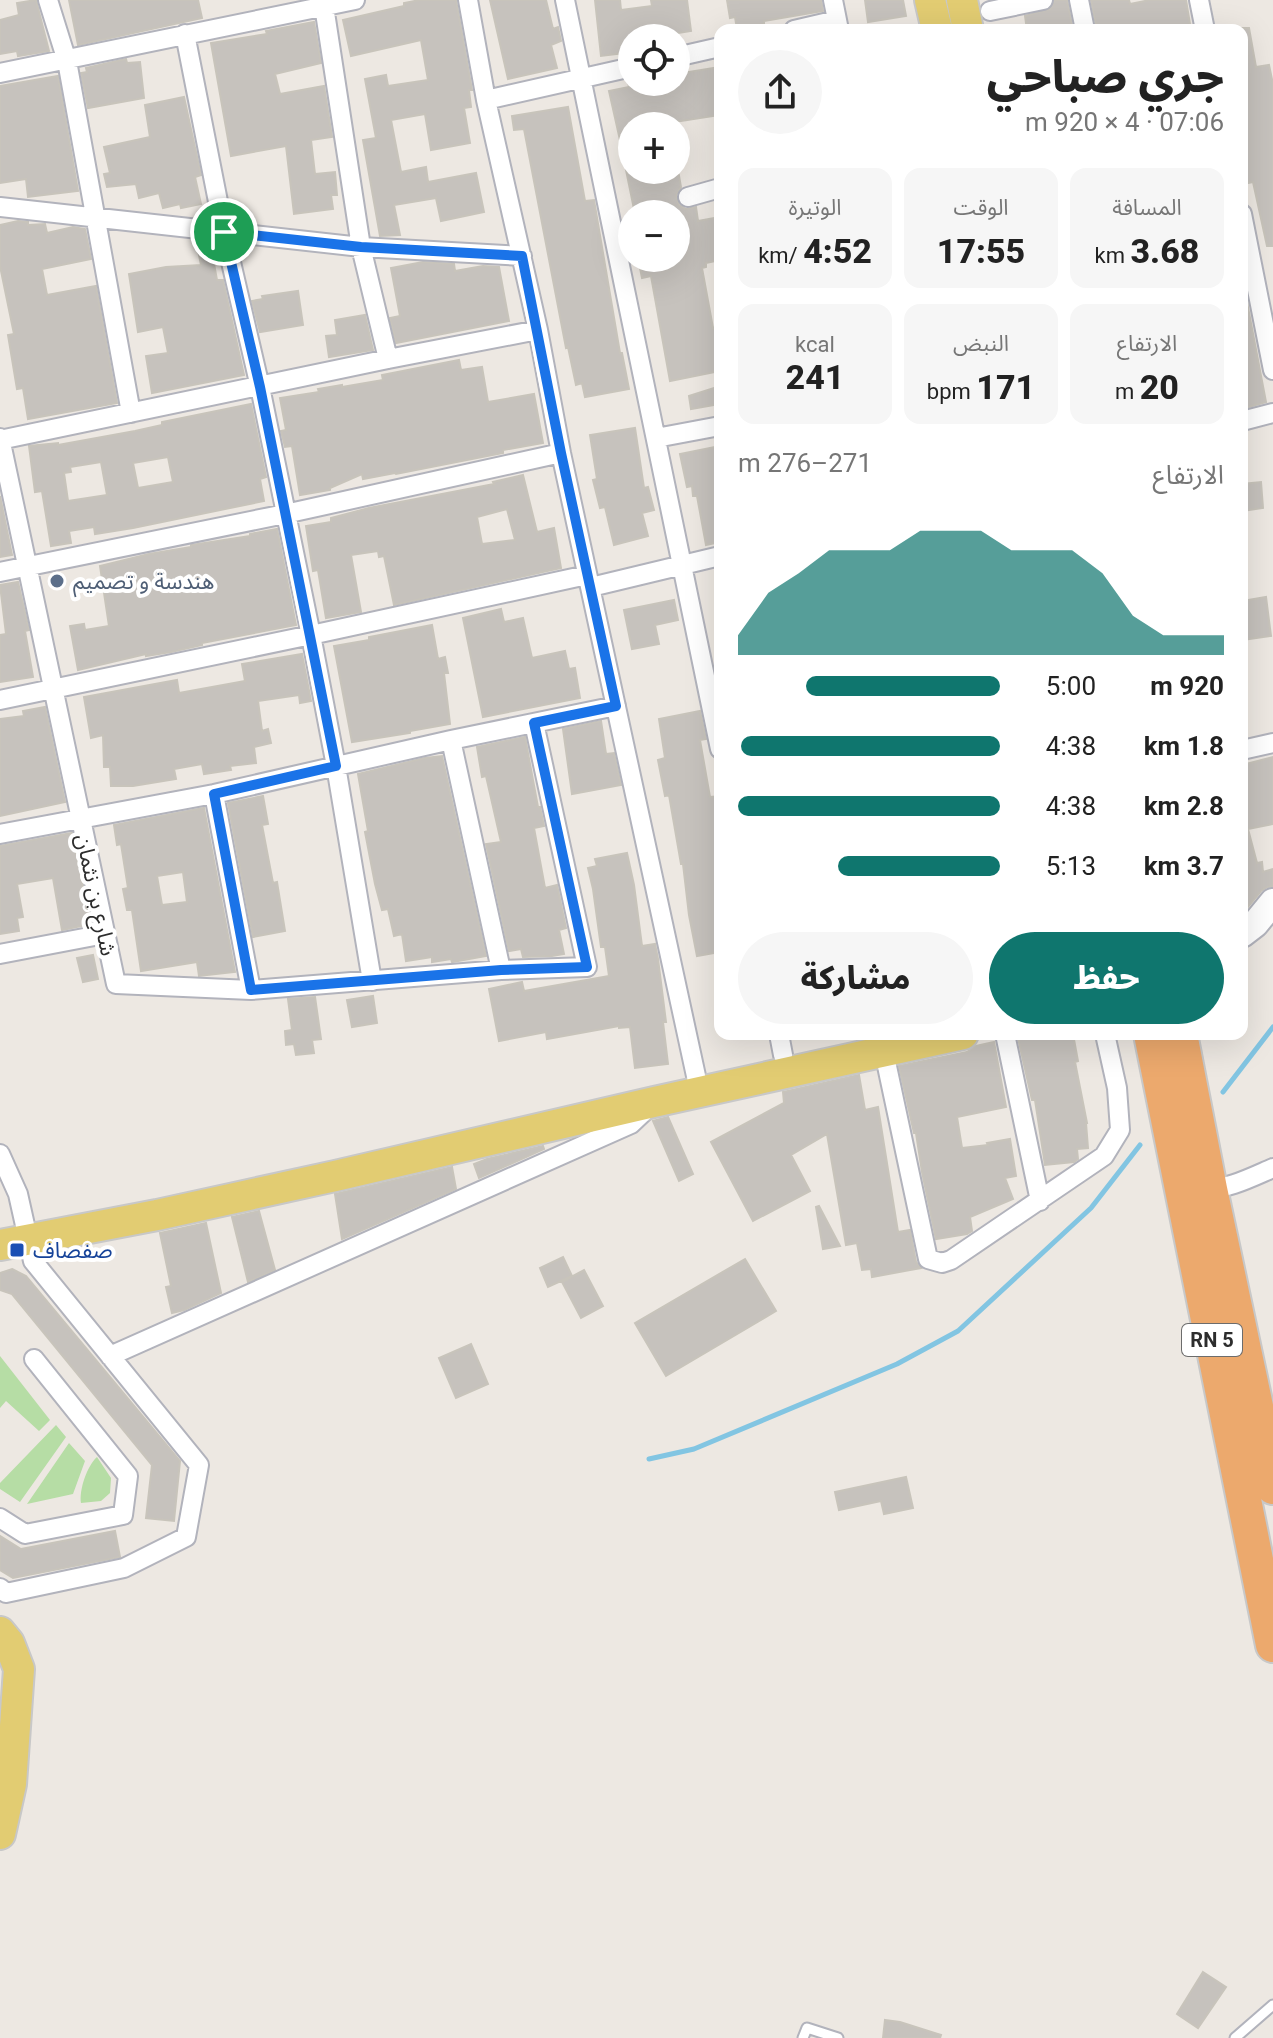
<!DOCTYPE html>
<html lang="ar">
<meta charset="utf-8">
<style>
:root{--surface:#fff;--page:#f6f6f6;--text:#222;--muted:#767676;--accent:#0f766e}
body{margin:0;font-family:Roboto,"Noto Sans Arabic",sans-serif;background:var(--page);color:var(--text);direction:rtl;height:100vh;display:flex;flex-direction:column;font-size:30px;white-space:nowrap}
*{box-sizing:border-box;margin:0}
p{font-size:26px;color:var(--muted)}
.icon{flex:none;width:44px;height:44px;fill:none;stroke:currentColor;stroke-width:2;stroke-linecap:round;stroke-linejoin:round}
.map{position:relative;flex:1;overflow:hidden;direction:ltr}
.panel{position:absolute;left:714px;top:24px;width:534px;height:1016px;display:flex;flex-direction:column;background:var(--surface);border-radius:16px;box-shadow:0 8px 32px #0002;direction:rtl}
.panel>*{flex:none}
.buttons{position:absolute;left:618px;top:24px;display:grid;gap:16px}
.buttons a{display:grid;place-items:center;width:72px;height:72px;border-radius:50%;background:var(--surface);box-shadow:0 8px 32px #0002;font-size:40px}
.pin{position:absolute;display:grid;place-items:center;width:68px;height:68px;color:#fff;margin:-34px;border:4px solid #fff;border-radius:50%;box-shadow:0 2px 8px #0007}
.round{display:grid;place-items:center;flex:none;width:84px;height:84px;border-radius:42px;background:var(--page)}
.headline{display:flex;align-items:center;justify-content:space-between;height:136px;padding:0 24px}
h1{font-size:44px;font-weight:800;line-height:60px}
.metrics{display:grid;grid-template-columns:repeat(3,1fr);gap:12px;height:136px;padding:8px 24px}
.metrics div{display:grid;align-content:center;border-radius:16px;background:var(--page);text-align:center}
.metrics b{font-size:34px;font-weight:800}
.metrics small{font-size:22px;font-weight:400}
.metrics p{font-size:22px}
.chart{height:224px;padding:16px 24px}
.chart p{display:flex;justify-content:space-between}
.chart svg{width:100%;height:144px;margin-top:8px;fill:var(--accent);opacity:.7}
.button{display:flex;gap:16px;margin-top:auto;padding:16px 24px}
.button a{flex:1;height:92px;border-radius:48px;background:var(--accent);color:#fff;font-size:32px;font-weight:800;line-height:92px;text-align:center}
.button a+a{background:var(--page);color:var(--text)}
ul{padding:0 24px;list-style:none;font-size:26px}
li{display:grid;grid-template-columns:128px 96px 1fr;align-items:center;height:60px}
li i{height:20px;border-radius:10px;background:var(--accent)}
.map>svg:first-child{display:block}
.green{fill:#b6dda5}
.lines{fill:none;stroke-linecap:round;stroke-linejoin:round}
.stream{stroke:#82c5e2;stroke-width:5}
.building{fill:#c6c2bd;stroke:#c8c4bb;stroke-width:2;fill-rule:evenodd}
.lane-casing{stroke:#b2b3bc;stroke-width:13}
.street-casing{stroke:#b2b3bc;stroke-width:22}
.secondary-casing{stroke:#b2b3bc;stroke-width:30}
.primary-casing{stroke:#c8c8c8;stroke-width:34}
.highway-casing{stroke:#c8c8c8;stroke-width:38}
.lane{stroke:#fff;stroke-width:9}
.street{stroke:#fff;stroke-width:18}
.secondary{stroke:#fff;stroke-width:26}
.primary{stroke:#e2cc72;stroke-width:30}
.highway{stroke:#eca96d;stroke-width:34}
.route-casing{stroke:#fff;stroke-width:16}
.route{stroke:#1a73e8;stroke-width:10}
.service-dot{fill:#5c6f8a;stroke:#fff;stroke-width:3}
.transit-dot{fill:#1a4fb4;stroke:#fff;stroke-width:3}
.labels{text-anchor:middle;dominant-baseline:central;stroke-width:8;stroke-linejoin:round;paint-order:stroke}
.shield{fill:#fff;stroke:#6c6c6c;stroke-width:2}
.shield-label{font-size:20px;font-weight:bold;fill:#2d2d2d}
.service-label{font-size:22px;fill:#4e5e75;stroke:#fff;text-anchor:start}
.street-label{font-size:22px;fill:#2d2d2d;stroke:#fff}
.transit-label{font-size:22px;fill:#164399;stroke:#fff;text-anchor:start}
</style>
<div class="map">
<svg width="1273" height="2038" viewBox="0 0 1273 2038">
<rect width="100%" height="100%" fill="#ede8e2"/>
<!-- green -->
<path class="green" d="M0,1356L50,1420L39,1431L6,1401L0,1408Z
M56,1425L66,1437L20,1502L0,1489V1483Z
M69,1443L85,1461L73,1494L27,1504Z
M97,1457L111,1478L110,1493L101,1501L81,1503C79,1490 87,1466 97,1457Z"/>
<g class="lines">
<!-- stream -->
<path class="stream" d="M1223,1092L1273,1027
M649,1459L694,1449L897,1364L958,1331L1091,1208L1140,1145"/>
</g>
<!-- building -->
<path class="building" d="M36,0L49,51L18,56L17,51L0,54V20L19,15L17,3Z
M69,0H198L202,18L78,45Z
M420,0H456L472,90H469L471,107L464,108L470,143L431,150L425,114L391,120L401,172L426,167L428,182L476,173L484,212L441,221L436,198L394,205L400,235L380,236L363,140L376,138L365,79L386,75L388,86L428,80L421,40L351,56L343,20L404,6V3Z
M490,0H546L553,29L558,27L561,41L551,45L557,68L508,79Z
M595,0H620L621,10L652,6L651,0H687L691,31L647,38H632V52L601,56Z
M727,0H821L823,11L764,21V24L737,29L735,17L730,18Z
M865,0H903L906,16L868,22Z
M1055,0H1067L1073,30H1027L1025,16L1050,9Z
M1091,0H1129L1130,4L1150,0H1186L1191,30H1097Z
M314,22L321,63L275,74L280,94L324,86L332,137L311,140L315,174L335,172L337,195H331L333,209L294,214L286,146L231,156L211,43L267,34L266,31Z
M1242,28H1249L1256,67L1269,65L1273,84V246H1267L1253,182L1248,183L1243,159L1245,158L1242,140Z
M126,59L127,63L140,62L144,98L88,108L81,73L87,72L86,68Z
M720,67V115L668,123L669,126H632V167H626L609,91L629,87L628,82H676V74Z
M58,76L78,191L28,197L26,179L0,183V86Z
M184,97L201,175L195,177L201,204L181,208L180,204L163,208L159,193L139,198L136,184L107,187L104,174L110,173L104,147L150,137L145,105Z
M568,107L585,201L594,200L620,353H622L629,389L585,397L582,383L576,385L568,347L566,348L524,129L514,130L512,116Z
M626,170H678L681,187L676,195L679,205L686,209L696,207L698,221L720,217V260L706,263V267L702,268L713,328L720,327V371L670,381L651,276L642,278L638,258H676V214H635Z
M18,221L28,222V225L45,224L47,233L73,227L85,229L91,259L42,269L47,295L96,286L117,403L28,419L23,388L17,389L8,335L14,334L0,266V225Z
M210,242L217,280H223L244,375L152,393L146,356L168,353L163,327L138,332L129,274L166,267L201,265L197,245Z
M423,262L454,264L455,271L483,266L499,267L509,321L396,343L390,318L400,316L391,268Z
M298,291L303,325L260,332L252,301L263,299L262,296Z
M1246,297L1266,402L1242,409V298Z
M365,315L373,350L329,357L326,336L337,335L335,320Z
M459,360L461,370L482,367L488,402L534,394L543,443L503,450V453L396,474L395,473L363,479L362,474L330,488V490L300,495L292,446L285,447L281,431L286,430L280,398L319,392L318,389L342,385V387L383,380L382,375Z
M720,386V404L691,409L689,396Z
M251,404L266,477L260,479L264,501L133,528L95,534L94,527L69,531L71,543L51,546L42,491L35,492L29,446L58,443V445L135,431L162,425V422ZM168,457L173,482L138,488L133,463ZM101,462L107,495L68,501L64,473L71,472L70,467Z
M635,428L644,488L648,487L654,510L642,513L648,536L614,545L605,507L600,508L593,480L597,479L590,435Z
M720,446V506H717L720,520V542L706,545L697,496H693L692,486L687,487L680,454Z
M523,475L537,532L554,528L561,568L394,605L384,556L379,557L378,551L351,555L361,612L326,618L318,570L313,571L306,526L331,522V518L369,508L494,484L493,482ZM507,509L515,540L482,544L477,517Z
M1261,482L1263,508L1242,511V484Z
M0,496L12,555L0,557Z
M277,529L296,625L202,643V645L171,652L146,656V654L78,670L70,626L84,624L85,630L109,626L100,566L149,554L191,547V545L250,536V534Z
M18,582L29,630L25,631L33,677L0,682V635L6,634L0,585Z
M1266,597L1271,636L1242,640V601Z
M674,600L678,620L655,625L659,644L632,649L624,610Z
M501,609L504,622L523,618L532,658L565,651L569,669L575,668L580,698L483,717L463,618Z
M432,625L438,659L445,657L448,673H444L450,724L410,731V733L352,742L334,646L369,640V637Z
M302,654L311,701L300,703L299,695L258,701L262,731L268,729L271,743L254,747L256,763L230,766L231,770L204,774L202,764L174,769L176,779L133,786H111L110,767H104L103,735L91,738L84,697L177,680L179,693L245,681L242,664Z
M45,707L65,802L0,816V719L24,716L23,711Z
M700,711L706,739L700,740L710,797L720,796V952L697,956L689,915L683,864H681L669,795L665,796L658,760L665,758L659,719Z
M601,721L606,754L614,753L621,785L572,794L563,729Z
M525,737L538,807H540L544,826L534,828L545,888L557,885L566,928L559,930L564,954L552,956L523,957L521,949L509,951L486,844L501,842L486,776L482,777L477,747Z
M442,756L486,956L452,962L451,959L432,962V957L406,961L402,934L394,936L388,909L382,910L375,884L365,832L368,831L358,774L425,758Z
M1273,757V824L1248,829L1257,863L1262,862L1263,872L1273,869V886L1267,887L1261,891L1247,908L1242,909V765Z
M263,796L268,824L262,825L273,883L277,882L285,931L253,937L228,803Z
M204,808L235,972L199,976L197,962L141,971L132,910H127L123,889L128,888L121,844L117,845L114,825ZM183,872L187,902L162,905L157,876Z
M72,833L91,924L62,930L53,878L17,884L23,917L17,918L19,931L0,934V846Z
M627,853L634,885L642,946L655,944L658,959L666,1022H663L668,1064L635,1068L630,1027L619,1028V1026L547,1039L546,1032L499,1041L489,989L522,982L524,991L609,976L605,947H601L593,889L588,868L597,866L595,859Z
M93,955L98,979L83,982L77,958Z
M373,996L377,1023L352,1027L347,1000Z
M315,997L321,1039L312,1040L314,1053L296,1055L294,1044L286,1045L285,1031L292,1030L288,999Z
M1037,1034H1073L1078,1061L1075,1062L1087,1123H1086L1088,1148L1077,1149L1078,1159L1074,1162L1045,1165L1035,1100H1032L1018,1038Z
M994,1042L1006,1107L957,1117L962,1148L988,1145L987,1143L1010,1139L1016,1176L1005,1178L1013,1199L970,1217L972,1231L967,1234L936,1239L922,1172L916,1133H914L899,1066L967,1052L976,1046Z
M859,1075L865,1110L878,1107L898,1232L910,1230L916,1262L921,1268L872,1277L871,1269L862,1270L857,1243L846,1245L827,1134L791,1155L810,1191L753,1221L711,1142L784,1103L783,1092Z
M668,1117L693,1174L679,1181L653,1121Z
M543,1146L544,1149L479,1178L474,1164L487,1159Z
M452,1167L456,1189L342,1239L335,1194Z
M819,1206L840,1246L823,1249L816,1207Z
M259,1211L275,1270L248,1282L232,1217Z
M206,1223L221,1293L184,1310L172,1313L166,1287L171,1286L160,1233Z
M563,1257L572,1276L548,1287L540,1268Z
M745,1259L776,1311L666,1376L635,1323Z
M12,1269L26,1276L180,1461L174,1521L146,1518L152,1465L12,1294L0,1290V1273Z
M584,1270L603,1306L581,1318L562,1282Z
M471,1344L488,1384L456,1398L439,1358Z
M906,1477L913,1508L884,1514L881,1501L839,1510L835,1492Z
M115,1531L120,1557L13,1578L0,1570V1536L21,1549Z
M1203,1972L1226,1987L1198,2028L1177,2014Z
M885,2020L900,2022L941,2035L940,2038H883Z"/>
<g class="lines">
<defs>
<path id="lane" d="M803,2038L807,2028L838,2038
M1235,2038L1273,2005"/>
<path id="street" d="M48,0L67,61L131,413
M321,0L324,6L361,247L388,359
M468,0L486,100L538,330L561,453L696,1076L698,1092
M565,0L720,749
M833,0L839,30
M1079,0L1085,30
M1199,0L1205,30
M990,11L1043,0
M794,30L837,20
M185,34L224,232L260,387L311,635L336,766L372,981
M676,57L720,47
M0,73L355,0
M486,100L632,67
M688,197L720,188
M0,207L361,247L522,256
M1242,214L1273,370
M1242,421L1273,413
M0,438L116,984L251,990L501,970L587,967L534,723
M656,438L720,426
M0,440L388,359L538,330
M0,572L285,514L561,453
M591,587L720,556
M0,700L311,635L587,575
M451,740L501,970
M1242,750L1273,743
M214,794L251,990
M0,834L214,794L451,740L616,706
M0,954L105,934
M779,1034L783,1055
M1005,1034L1040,1201
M884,1052L928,1259L942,1263L951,1260L1104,1156L1120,1130L1117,1088L1105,1034
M0,1154L18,1194L33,1261L199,1465L186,1537L124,1568L6,1593L0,1588
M1204,1189C1227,1190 1252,1177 1273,1168
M110,1356L631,1124L649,1107
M0,1518L25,1534L123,1515L128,1476L34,1359"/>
<path id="secondary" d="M1242,934L1255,924L1273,902"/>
<path id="primary" d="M930,0L937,30
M962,0L968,30
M0,1245L157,1215L335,1176L654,1102L963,1034
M0,1632L9,1643L19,1669L11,1784L0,1834"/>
<path id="highway" d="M1151,1034L1273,1645
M1180,1034L1210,1189L1273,1487"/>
</defs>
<!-- lane casing -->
<use href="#lane" class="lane-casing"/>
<!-- street casing -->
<use href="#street" class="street-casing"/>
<!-- secondary casing -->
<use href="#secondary" class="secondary-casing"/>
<!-- primary casing -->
<use href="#primary" class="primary-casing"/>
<!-- highway casing -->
<use href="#highway" class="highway-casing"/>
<!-- lane -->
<use href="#lane" class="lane"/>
<!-- street -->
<use href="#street" class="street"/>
<!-- secondary -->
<use href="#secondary" class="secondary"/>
<!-- primary -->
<use href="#primary" class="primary"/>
<!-- highway -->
<use href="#highway" class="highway"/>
</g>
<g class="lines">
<defs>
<path id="route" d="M224,232L361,247L522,256L561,453L616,706L534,723L587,967L501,970L251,990L214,794L336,766L260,387Z"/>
</defs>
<!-- route casing -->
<use href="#route" class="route-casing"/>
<!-- route -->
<use href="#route" class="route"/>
</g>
<!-- markers -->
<circle class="service-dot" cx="57" cy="581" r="8"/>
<rect class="transit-dot" x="9" y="1242" width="16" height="16" rx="4"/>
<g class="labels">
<!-- shield labels -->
<rect class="shield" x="1182" y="1324" width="60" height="32" rx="6"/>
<g class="shield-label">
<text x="1212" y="1340">RN 5</text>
</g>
<!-- service labels -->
<g class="service-label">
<text x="73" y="581">هندسة و تصميم</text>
</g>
<!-- street labels -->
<g class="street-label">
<text transform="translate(96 895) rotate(78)">شارع بن نثمان</text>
</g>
<!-- transit labels -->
<g class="transit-label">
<text x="33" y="1250">صفصاف</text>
</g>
</g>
</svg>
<div class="buttons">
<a><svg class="icon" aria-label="locate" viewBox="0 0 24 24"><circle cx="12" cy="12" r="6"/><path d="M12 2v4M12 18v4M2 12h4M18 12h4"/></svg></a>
<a>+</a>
<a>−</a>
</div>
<div class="pin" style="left:224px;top:232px;background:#1e9e55"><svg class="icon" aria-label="arrive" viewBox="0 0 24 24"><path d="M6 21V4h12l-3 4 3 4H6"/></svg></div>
<section class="panel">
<div class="headline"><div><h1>جري صباحي</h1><p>07:06 · 4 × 920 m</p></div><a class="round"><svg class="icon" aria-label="share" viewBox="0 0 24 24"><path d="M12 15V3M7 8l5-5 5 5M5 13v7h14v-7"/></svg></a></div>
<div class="metrics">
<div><p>المسافة</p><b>3.68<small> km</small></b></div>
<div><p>الوقت</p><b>17:55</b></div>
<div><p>الوتيرة</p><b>4:52<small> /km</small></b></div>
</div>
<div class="metrics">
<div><p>الارتفاع</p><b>20<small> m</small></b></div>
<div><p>النبض</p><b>171<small> bpm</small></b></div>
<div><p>kcal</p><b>241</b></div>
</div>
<div class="chart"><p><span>الارتفاع</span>271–276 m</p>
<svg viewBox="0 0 160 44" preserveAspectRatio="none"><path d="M0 44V38L10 25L20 19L30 12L40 12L50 12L60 6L70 6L80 6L90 12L100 12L110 12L120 19L130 32L140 38L150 38L160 38V44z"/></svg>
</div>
<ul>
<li><b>920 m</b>5:00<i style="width:74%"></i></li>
<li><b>1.8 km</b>4:38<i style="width:99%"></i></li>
<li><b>2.8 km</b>4:38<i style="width:100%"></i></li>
<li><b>3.7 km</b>5:13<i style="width:62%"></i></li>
</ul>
<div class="button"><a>حفظ</a><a>مشاركة</a></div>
</section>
</div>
